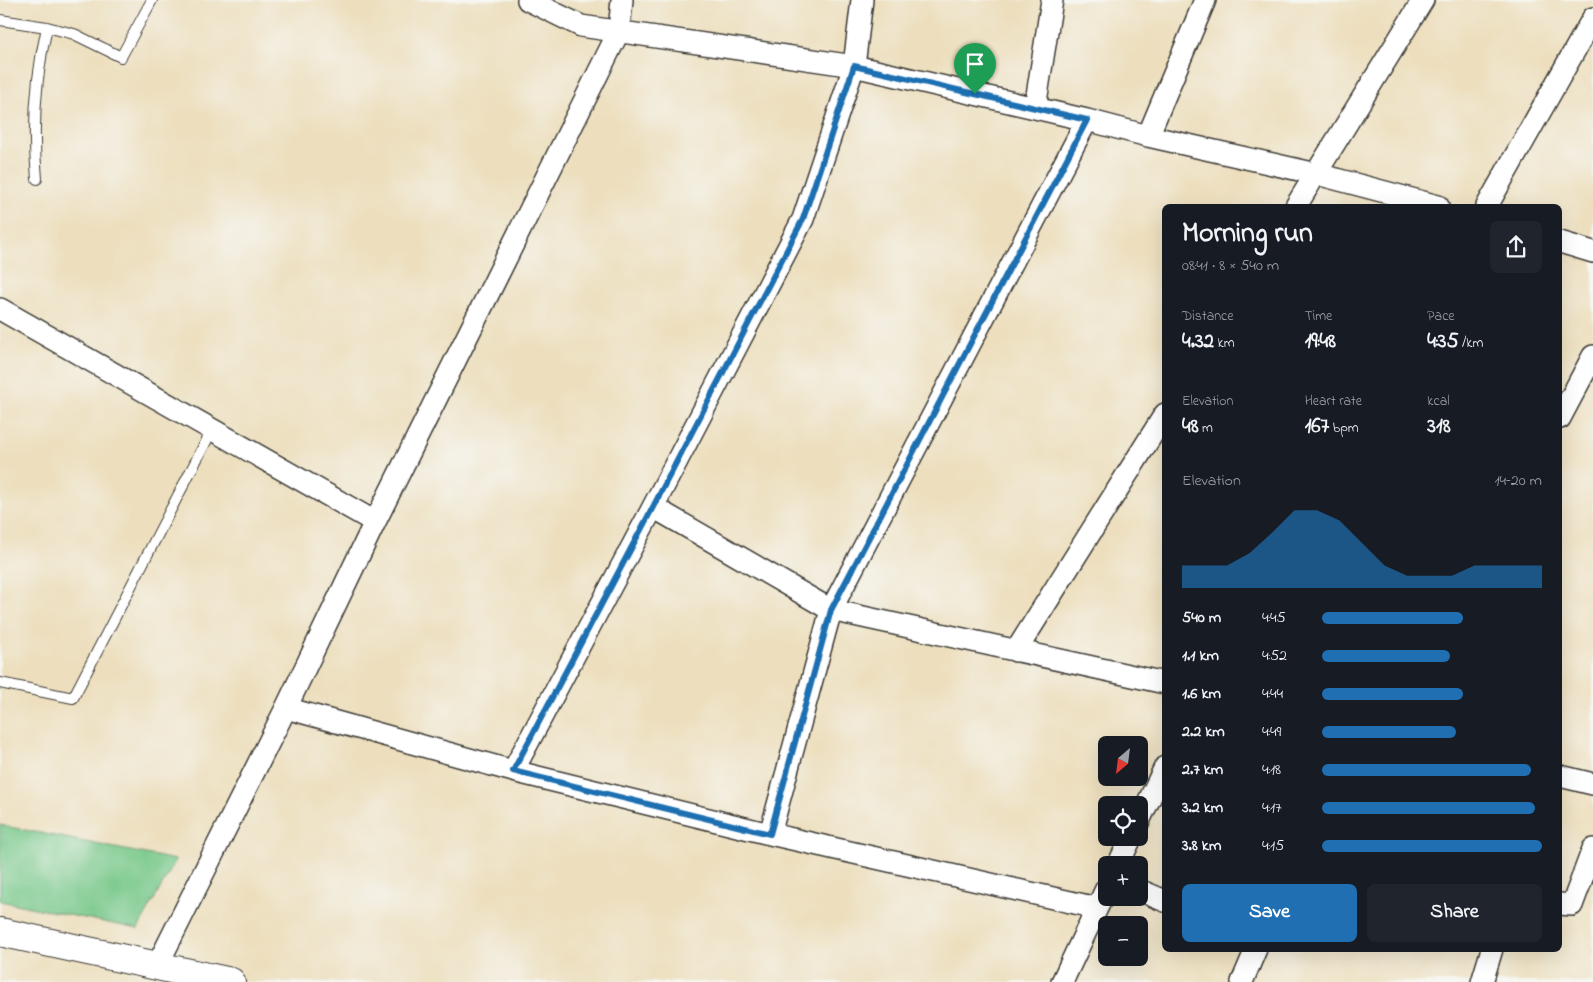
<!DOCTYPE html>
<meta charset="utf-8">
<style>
:root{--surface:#171b24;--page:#20242c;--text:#f1f3f6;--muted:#9ea1a6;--accent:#1f6fb2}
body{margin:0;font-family:"Indie Flower",sans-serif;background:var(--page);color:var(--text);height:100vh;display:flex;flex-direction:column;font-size:19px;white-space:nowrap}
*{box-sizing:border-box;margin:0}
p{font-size:16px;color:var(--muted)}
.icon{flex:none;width:28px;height:28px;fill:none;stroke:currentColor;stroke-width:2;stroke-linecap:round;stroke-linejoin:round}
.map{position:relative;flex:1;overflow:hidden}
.details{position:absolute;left:1162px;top:204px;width:400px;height:748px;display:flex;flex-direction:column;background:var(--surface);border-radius:8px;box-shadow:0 5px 20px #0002}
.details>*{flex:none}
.needle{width:32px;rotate:208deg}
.tools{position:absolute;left:1098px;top:736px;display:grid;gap:10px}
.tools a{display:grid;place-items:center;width:50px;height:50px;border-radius:8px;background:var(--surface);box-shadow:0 5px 20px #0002;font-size:25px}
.pin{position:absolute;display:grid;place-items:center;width:42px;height:42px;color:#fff;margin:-51px -21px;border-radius:50% 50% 50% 0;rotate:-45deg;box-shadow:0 0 5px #0007}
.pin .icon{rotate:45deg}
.round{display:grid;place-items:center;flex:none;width:52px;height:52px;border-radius:8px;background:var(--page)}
.summary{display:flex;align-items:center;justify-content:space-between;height:85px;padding:0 20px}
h1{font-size:28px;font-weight:800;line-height:38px}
.metrics{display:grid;grid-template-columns:repeat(3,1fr);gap:8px;height:85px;padding:5px 20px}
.metrics div{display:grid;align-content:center}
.metrics b{font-size:21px;font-weight:800}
.metrics small{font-size:14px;font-weight:400}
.metrics p{font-size:14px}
.chart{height:140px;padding:10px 20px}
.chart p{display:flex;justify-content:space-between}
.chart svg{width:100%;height:90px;margin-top:5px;fill:var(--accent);opacity:.7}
.cta{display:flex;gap:10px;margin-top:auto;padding:10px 20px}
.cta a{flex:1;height:58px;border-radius:8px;background:var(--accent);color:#fff;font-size:20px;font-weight:800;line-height:58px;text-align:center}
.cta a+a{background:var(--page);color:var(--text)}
ul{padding:0 20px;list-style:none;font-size:16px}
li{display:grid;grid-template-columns:80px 60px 1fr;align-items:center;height:38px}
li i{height:12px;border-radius:6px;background:var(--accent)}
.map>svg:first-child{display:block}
.green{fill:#77c889;stroke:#4a7252}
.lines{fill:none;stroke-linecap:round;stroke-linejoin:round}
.service-casing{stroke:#3b3934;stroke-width:12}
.minor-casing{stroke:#3b3934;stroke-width:24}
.secondary-casing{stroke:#3b3934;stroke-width:30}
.service{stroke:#fff;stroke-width:10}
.minor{stroke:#fff;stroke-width:21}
.secondary{stroke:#fff;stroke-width:28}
.route-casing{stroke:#fff;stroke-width:10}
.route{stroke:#1f6fb2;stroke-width:6}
</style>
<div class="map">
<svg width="1593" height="982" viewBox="0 0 1593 982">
<rect width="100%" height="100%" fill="#f6f6f2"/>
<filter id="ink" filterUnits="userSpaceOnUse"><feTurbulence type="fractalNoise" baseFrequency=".02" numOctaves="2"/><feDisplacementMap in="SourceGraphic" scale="10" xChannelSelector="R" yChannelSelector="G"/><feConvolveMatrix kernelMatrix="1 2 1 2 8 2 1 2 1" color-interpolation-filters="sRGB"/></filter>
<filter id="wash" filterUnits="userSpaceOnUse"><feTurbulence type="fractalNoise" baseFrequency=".0096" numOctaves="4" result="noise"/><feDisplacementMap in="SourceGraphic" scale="20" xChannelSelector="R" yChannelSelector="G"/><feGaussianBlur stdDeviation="1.12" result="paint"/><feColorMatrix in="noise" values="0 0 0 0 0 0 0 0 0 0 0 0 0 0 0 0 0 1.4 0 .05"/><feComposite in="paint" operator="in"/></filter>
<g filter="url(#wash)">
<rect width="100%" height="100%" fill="#eddfbe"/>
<!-- green -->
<path class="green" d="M0,825L176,860L138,929L0,901Z"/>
</g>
<g filter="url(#ink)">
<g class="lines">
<defs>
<path id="service" d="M0,20L47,27L74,34L121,57L152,0
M37,179C32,126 35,79 47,27
M0,683L73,698L212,430"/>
<path id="minor" d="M528,0L581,26L854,66L1087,120L1148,136L1317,174L1438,206
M1035,108L1052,0
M1148,136L1205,0
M1296,206L1423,0
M1487,206L1593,18
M1560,242L1593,252
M0,309L375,522
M1560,418L1593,356
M653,507L831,610L1165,683
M1016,651L1165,414
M286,708L513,771L770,834L1097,908
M513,771L653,507L803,219L854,66L862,0
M1560,776L1593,784
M1139,821L1165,767
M770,834L831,610L1087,120
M1118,865L1131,838
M1139,890L1165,901
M1560,904L1572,905L1593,849
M157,966L286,708L375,522L619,31L622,0
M1062,982L1106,889
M1242,982L1256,949
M1482,982L1492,949"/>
<path id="secondary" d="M0,932L231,982"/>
</defs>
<!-- service casing -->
<use href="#service" class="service-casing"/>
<!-- minor casing -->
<use href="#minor" class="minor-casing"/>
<!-- secondary casing -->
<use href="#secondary" class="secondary-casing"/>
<!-- service -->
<use href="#service" class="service"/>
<!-- minor -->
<use href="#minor" class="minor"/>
<!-- secondary -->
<use href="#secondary" class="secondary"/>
</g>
</g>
<g class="lines" filter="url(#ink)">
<defs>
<path id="route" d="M854,66L1087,120L831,610L770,834L513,771L653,507L803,219Z"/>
</defs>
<!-- route casing -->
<use href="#route" class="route-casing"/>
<!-- route -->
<use href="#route" class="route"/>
</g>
</svg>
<div class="tools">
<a><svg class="needle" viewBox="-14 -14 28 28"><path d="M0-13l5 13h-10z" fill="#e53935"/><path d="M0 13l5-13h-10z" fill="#9ea1a6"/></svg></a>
<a><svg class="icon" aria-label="locate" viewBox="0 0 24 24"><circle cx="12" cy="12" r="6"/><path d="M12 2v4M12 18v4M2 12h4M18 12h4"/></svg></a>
<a>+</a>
<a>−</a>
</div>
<div class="pin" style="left:975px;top:94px;background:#1e9e55"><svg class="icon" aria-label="arrive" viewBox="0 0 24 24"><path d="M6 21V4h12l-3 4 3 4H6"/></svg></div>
<section class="details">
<div class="summary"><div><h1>Morning run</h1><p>08:41 · 8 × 540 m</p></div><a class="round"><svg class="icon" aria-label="share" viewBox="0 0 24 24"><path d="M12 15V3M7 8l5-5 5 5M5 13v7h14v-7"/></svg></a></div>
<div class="metrics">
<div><p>Distance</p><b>4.32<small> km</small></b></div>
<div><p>Time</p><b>19:48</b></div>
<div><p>Pace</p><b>4:35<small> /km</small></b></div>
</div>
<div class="metrics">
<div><p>Elevation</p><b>48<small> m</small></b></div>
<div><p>Heart rate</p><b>167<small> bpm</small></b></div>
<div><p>kcal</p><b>318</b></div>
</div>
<div class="chart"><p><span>Elevation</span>14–20 m</p>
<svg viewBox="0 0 160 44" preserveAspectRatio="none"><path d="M0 44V33L10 33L20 33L30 27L40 17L50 6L60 6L70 11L80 22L90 33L100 38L110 38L120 38L130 33L140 33L150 33L160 33V44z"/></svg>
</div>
<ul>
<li><b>540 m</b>4:45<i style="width:64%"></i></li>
<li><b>1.1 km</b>4:52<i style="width:58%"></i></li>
<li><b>1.6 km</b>4:44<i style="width:64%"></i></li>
<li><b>2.2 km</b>4:49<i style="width:61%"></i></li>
<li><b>2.7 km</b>4:18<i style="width:95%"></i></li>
<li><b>3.2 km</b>4:17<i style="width:97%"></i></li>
<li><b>3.8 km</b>4:15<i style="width:100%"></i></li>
</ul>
<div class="cta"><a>Save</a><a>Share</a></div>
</section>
</div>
